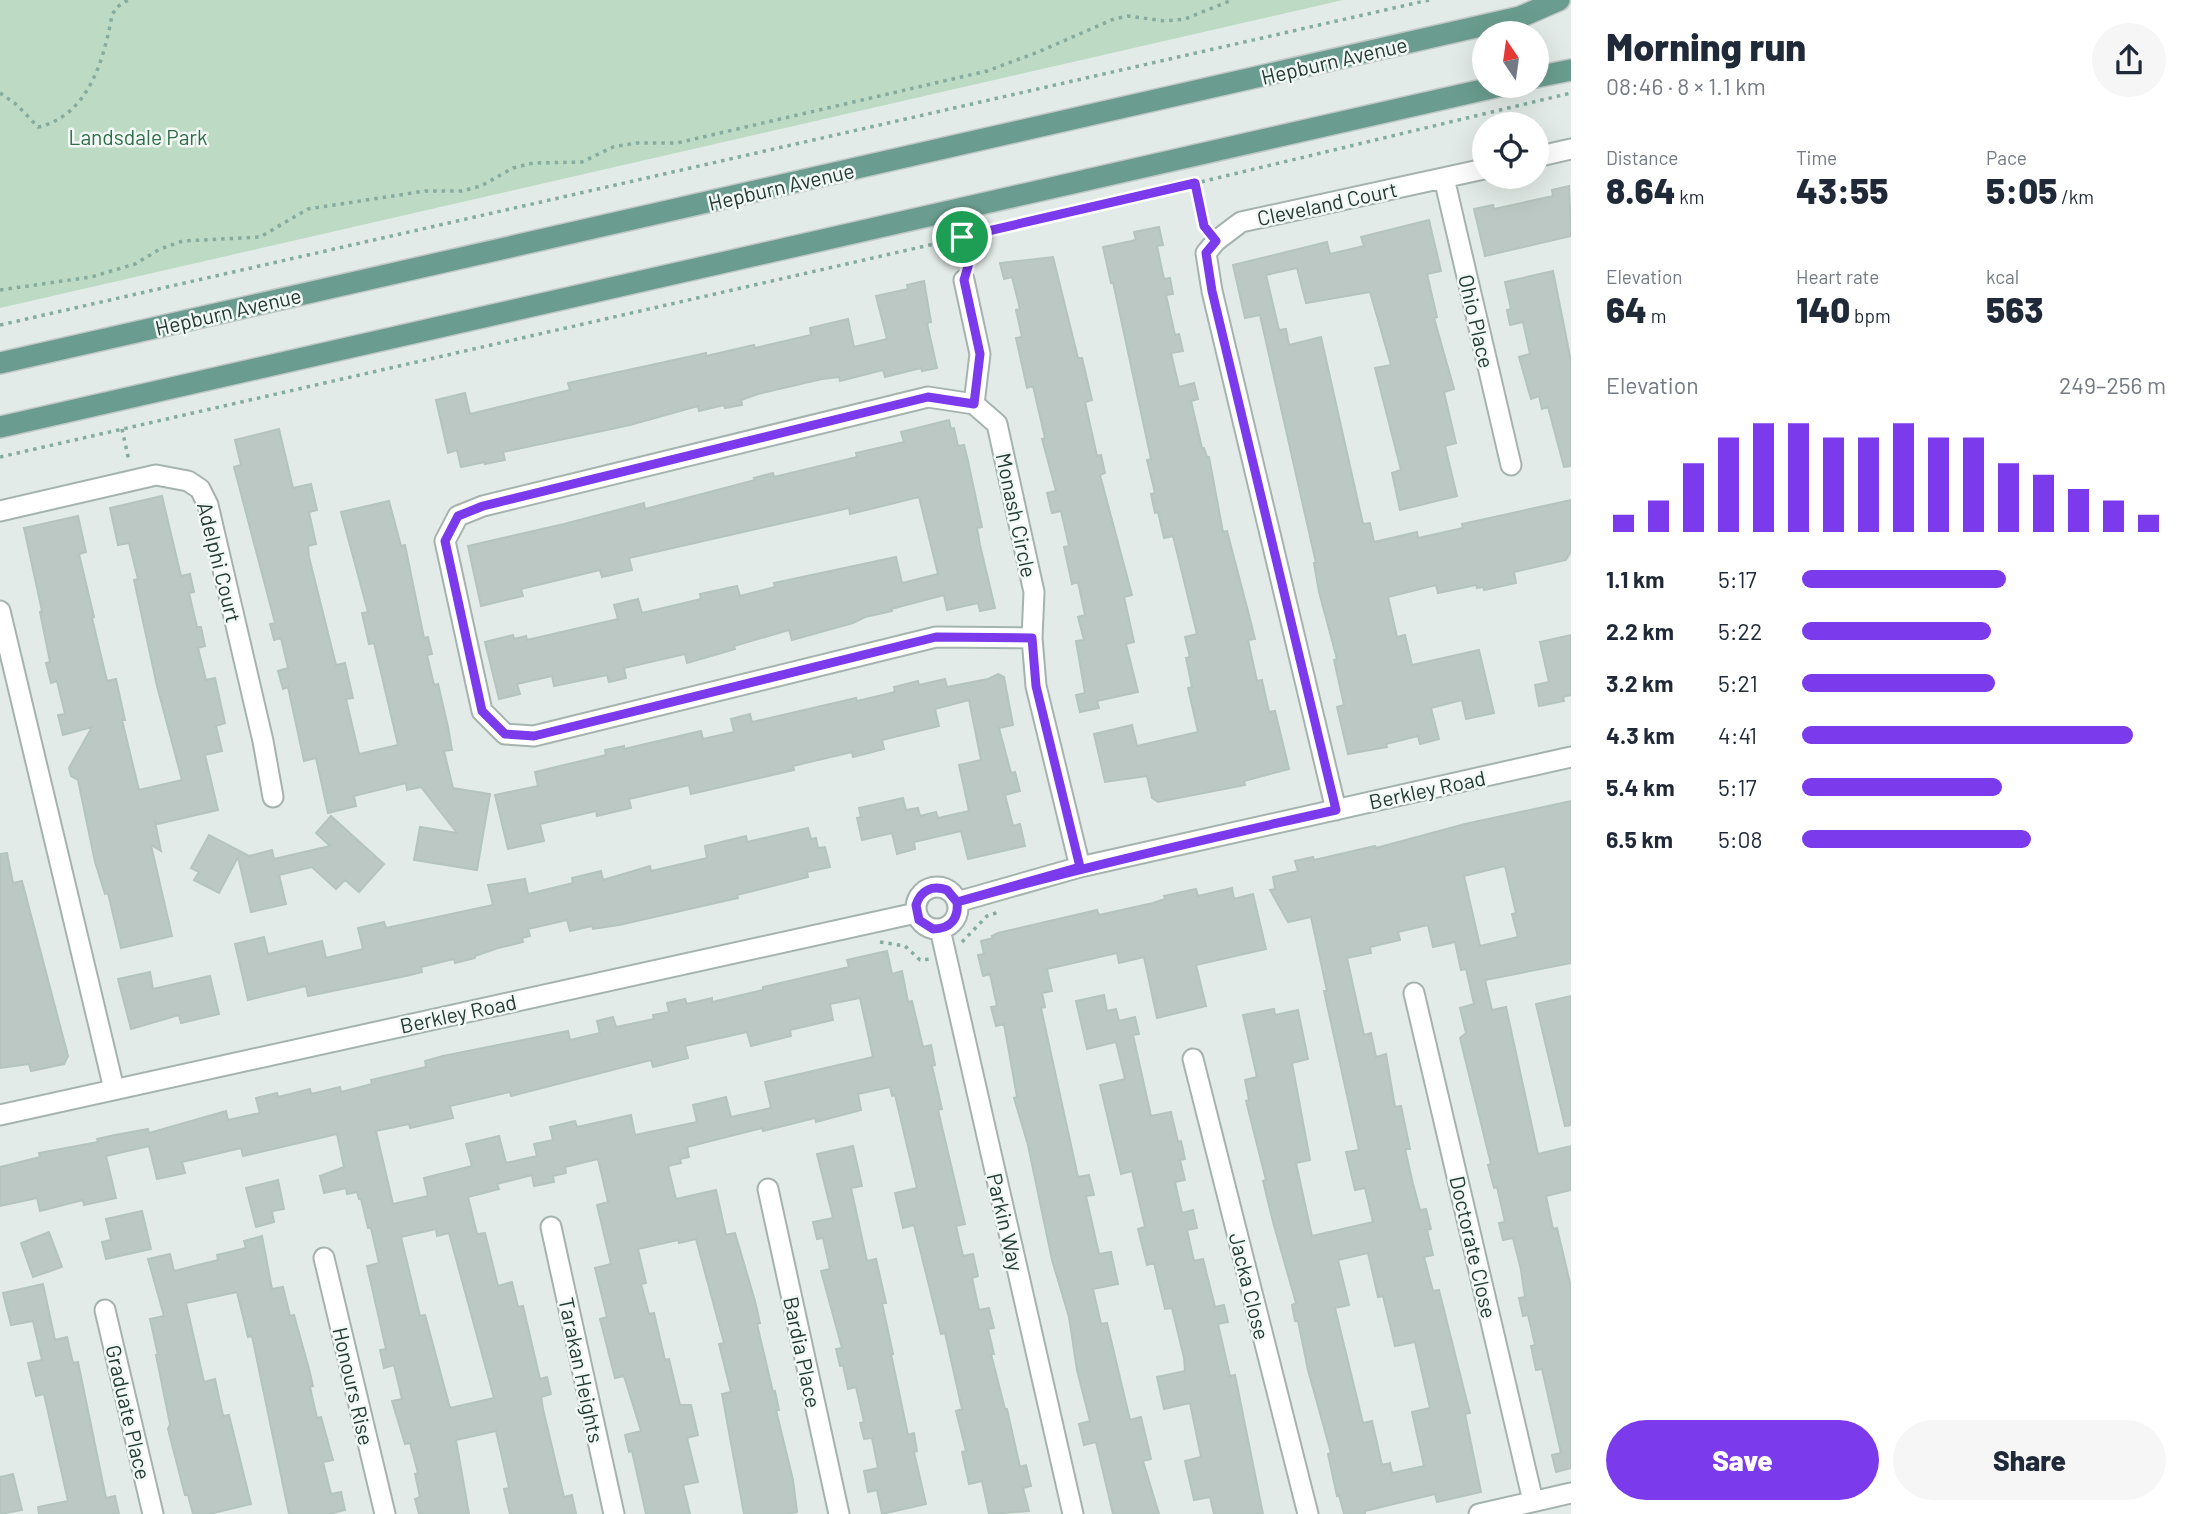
<!DOCTYPE html>
<meta charset="utf-8">
<style>
:root{--surface:#fff;--page:#f6f6f7;--text:#1f2937;--muted:#747a83;--accent:#7c3aed}
body{margin:0;font-family:Barlow,sans-serif;background:var(--page);color:var(--text);height:100vh;display:flex;flex-direction:column;font-size:26px;white-space:nowrap}
*{box-sizing:border-box;margin:0}
p{font-size:23px;color:var(--muted)}
.icon{flex:none;width:38px;height:38px;fill:none;stroke:currentColor;stroke-width:2;stroke-linecap:round;stroke-linejoin:round}
.map{position:relative;flex:1;overflow:hidden}
.panel{display:flex;flex-direction:column;background:var(--surface);width:630px}
.panel>*{flex:none}
.needle{width:46px;rotate:347deg}
.fabs{position:absolute;left:1472px;top:21px;display:grid;gap:14px}
.fabs a{display:grid;place-items:center;width:77px;height:77px;border-radius:50%;background:var(--surface);box-shadow:0 7px 28px #0002;font-size:35px}
.pin{position:absolute;display:grid;place-items:center;width:60px;height:60px;color:#fff;margin:-30px;border:4px solid #fff;border-radius:50%;box-shadow:0 2px 7px #0007}
.round{display:grid;place-items:center;flex:none;width:74px;height:74px;border-radius:37px;background:var(--page)}
.summary{display:flex;align-items:center;justify-content:space-between;height:119px;padding:0 35px}
h1{font-size:38px;font-weight:800;line-height:52px}
.figures{display:grid;grid-template-columns:repeat(3,1fr);gap:10px;height:119px;padding:7px 35px}
.figures div{display:grid;align-content:center}
.figures b{font-size:35px;font-weight:800}
.figures small{font-size:19px;font-weight:400}
.figures p{font-size:19px}
.chart{height:196px;padding:14px 35px}
.chart p{display:flex;justify-content:space-between}
.chart svg{width:100%;height:126px;margin-top:7px;stroke:var(--accent);stroke-width:6}
.primary-button{display:flex;gap:14px;margin-top:auto;padding:14px 35px}
.primary-button a{flex:1;height:80px;border-radius:42px;background:var(--accent);color:#fff;font-size:28px;font-weight:800;line-height:80px;text-align:center}
.primary-button a+a{background:var(--page);color:var(--text)}
ul{padding:0 35px;list-style:none;font-size:23px}
li{display:grid;grid-template-columns:112px 84px 1fr;align-items:center;height:52px}
li i{height:18px;border-radius:9px;background:var(--accent)}
main{display:flex;flex:1;min-height:0}
.map>svg:first-child{display:block}
.green{fill:#bddac4}
.building{fill:#bbc8c3;stroke:#b5c4be;stroke-width:2;fill-rule:evenodd}
.lines{fill:none;stroke-linecap:round;stroke-linejoin:round}
.street-casing{stroke:#a5b3ae;stroke-width:23}
.primary-casing{stroke:#c2c8c6;stroke-width:24}
.path{stroke:#85ac9f;stroke-width:3.5;stroke-dasharray:3.5 5;stroke-linecap:butt}
.street{stroke:#fff;stroke-width:19}
.primary{stroke:#6a9d8f;stroke-width:21}
.route-casing{stroke:#fff;stroke-width:14}
.route{stroke:#7c3aed;stroke-width:9}
.labels{text-anchor:middle;dominant-baseline:central;stroke-width:5;stroke-linejoin:round;paint-order:stroke}
.street-label{font-size:21px;fill:#243b34;stroke:#f2f8f5}
.park-label{font-size:21px;fill:#316e48;stroke:#f2f8f5}
</style>
<main>
<div class="map">
<svg width="1571" height="1514" viewBox="0 0 1571 1514">
<rect width="100%" height="100%" fill="#e2ebe7"/>
<!-- green -->
<path class="green" d="M0,0H1343L0,308Z"/>
<!-- building -->
<path class="building" d="M1569,186L1571,236L1485,256L1474,209L1493,205L1494,209L1553,196L1552,190Z
M1429,220L1441,271L1427,274L1437,317L1434,318L1454,389L1444,392L1456,443L1445,446L1457,496L1400,510L1392,473L1401,470L1375,368L1391,365L1370,292L1306,303L1297,268L1266,275L1279,330L1286,329L1289,345L1321,337L1363,524L1370,523L1374,542L1417,532L1418,538L1463,528L1462,524L1571,500V551L1566,560L1514,572L1516,583L1484,590L1483,587L1477,588L1476,585L1438,593L1436,585L1388,597L1397,637L1405,635L1412,665L1479,650L1494,713L1466,719L1462,700L1431,708L1439,739L1420,744L1418,736L1386,744L1387,747L1348,754L1337,707L1344,705L1334,660L1337,659L1319,592L1314,563H1316L1260,315L1245,318L1233,265L1327,242L1330,254L1364,246L1361,237Z
M1159,227L1163,245L1157,246L1164,279L1170,278L1173,294L1166,295L1175,335L1179,334L1183,351L1171,353L1179,387L1194,383L1198,399L1191,401L1202,448H1204L1207,457H1209L1223,532L1227,531L1250,619L1255,639L1248,640L1257,681L1262,680L1269,712L1275,711L1289,769L1244,781L1245,785L1158,802L1152,798L1147,776L1105,782L1094,734L1132,725L1137,746L1198,732L1188,688L1192,687L1186,658L1190,657L1185,637L1197,634L1173,536L1164,538L1158,512L1155,513L1151,494L1155,493L1147,460L1151,459L1113,282L1111,283L1103,247L1136,240L1134,232Z
M1053,257L1078,358H1082L1092,400L1085,402L1097,456L1101,455L1105,473L1100,475L1132,595L1124,597L1134,642L1126,644L1138,692L1097,701L1099,708L1080,712L1076,695L1085,693L1076,641L1084,640L1078,617L1085,615L1078,582L1072,584L1064,547L1069,546L1061,511L1052,513L1047,493L1056,491L1042,439L1045,438L1033,386L1027,388L1016,338L1022,337L1016,310L1020,309L1012,277L1004,279L1000,263Z
M1553,271L1571,361V466L1564,467L1548,407L1542,409L1539,396L1531,399L1519,357L1530,354L1523,322L1510,325L1507,310L1511,309L1505,282Z
M924,281L931,322L927,323L937,368L922,371L921,368L885,377L883,370L840,381L839,377L822,379L758,394L741,400L742,405L725,408L724,405L699,411L698,406L630,425L503,452L505,460L485,464V462L461,467L457,450L448,453L436,400L465,393L470,414L570,390L568,383L706,353V356L754,345L755,348L811,335L810,328L848,319L854,347L887,339L876,296L908,289L907,285Z
M949,420L951,429L954,428L958,446L964,445L968,461L982,527L977,528L980,545L995,608L980,611L978,603L947,610L944,595L891,609L892,611L865,617L853,623L792,640L789,630L734,646L735,649L687,663L685,654L624,668L626,678L609,682L607,675L554,686L552,676L517,684L520,694L499,699L485,642L513,635L514,639L526,636L527,640L618,619L614,605L638,599L642,613L701,599L700,594L737,586L740,596L775,587L774,583L896,557L902,583L938,574L919,497L850,514L849,508L629,558L632,570L602,577L600,570L521,589L523,596L481,606L468,546L564,524L644,503L645,509L755,480L754,478L773,473L774,477L857,457L856,453L904,442L901,432Z
M279,429L293,488L311,484L317,510L309,512L316,544L308,546L309,557L336,665L345,663L353,698L346,699L359,754L398,745L374,643L369,644L362,613L368,612L341,512L389,501L401,546L405,545L424,638L428,637L432,654L427,655L434,685L438,684L448,727L452,750L444,751L453,788L490,794L477,870L414,860L420,827L457,833L421,787L407,790L406,783L354,796L356,806L328,813L316,758L304,761L288,687L283,689L278,671L288,668L281,638L274,640L270,624L275,623L234,467L241,465L235,440Z
M162,496L181,576L190,574L194,592L189,593L197,627H201L205,646L198,648L206,680L215,678L225,723L216,726L222,751L205,755L218,810L158,824L155,822L161,851L151,845L172,936L121,948L108,893L105,894L95,862L78,780L71,776L69,768L92,727L63,735L58,715L65,714L57,681L51,683L46,663L50,662L40,612L42,611L24,528L78,516L86,552L79,554L94,617L92,618L107,681L116,679L125,720H122L139,790L182,780L157,686L134,580L138,579L129,543L118,545L110,508Z
M1571,635V695L1563,697L1564,701L1539,706L1535,685L1549,682L1540,642Z
M998,674L1004,677L1013,725L999,728L1011,773L1015,772L1020,791L1005,795L1013,826L1020,824L1025,846L968,859L961,831L914,842L915,849L897,854L892,833L862,840L857,818L861,817L859,808L903,798L906,810L918,808L920,816L936,812L938,818L969,811L959,765L981,760L969,700L935,709L939,726L882,740L884,749L853,757L852,752L793,766L794,770L691,794L689,785L629,799L631,808L597,816L596,811L540,824L544,841L508,849L495,795L538,786L535,772L606,755L605,750L624,746V749L701,731L703,739L734,732L731,719L750,714L752,722L856,698L857,701L895,692L894,687L918,681L919,685L945,679L947,687L988,679Z
M1571,801V963L1485,980L1492,1010L1506,1007L1538,1154L1571,1146V1190L1546,1196L1553,1229L1557,1228L1571,1287V1468L1556,1472L1552,1455L1561,1453L1542,1369L1536,1370L1531,1346L1535,1345L1528,1315L1523,1316L1519,1298L1525,1297L1521,1270L1513,1238L1503,1240L1499,1223L1505,1222L1497,1187L1494,1188L1488,1165L1491,1164L1460,1038L1466,1033L1460,1008L1474,1004L1466,969L1461,970L1455,942L1433,947L1428,925L1398,932L1400,940L1370,947L1371,953L1347,958L1364,1035L1371,1033L1376,1057L1386,1054L1395,1107L1401,1106L1410,1149H1405L1413,1184L1420,1210L1426,1209L1431,1229L1427,1230L1433,1255L1424,1257L1433,1291L1439,1290L1465,1394L1470,1413L1465,1414L1481,1492L1437,1502L1435,1494L1365,1511V1514H1344L1339,1495L1337,1496L1328,1454L1331,1453L1308,1370L1298,1321H1295L1292,1305L1296,1303L1273,1222L1263,1181L1266,1180L1246,1101L1249,1100L1245,1080L1257,1077L1243,1015L1274,1009L1275,1015L1298,1010L1308,1059L1292,1063L1310,1160L1296,1163L1312,1236L1373,1222L1365,1188L1355,1190L1346,1152L1359,1150L1324,991H1327L1311,917L1288,922L1270,890L1275,889L1273,877L1298,871L1295,861L1313,857L1314,860L1375,846L1376,848L1465,824ZM1505,866L1516,913L1512,914L1518,937L1480,946L1464,876ZM1368,1253L1378,1297L1383,1296L1395,1346L1415,1342L1430,1408L1412,1412L1424,1466L1392,1473L1390,1463L1382,1465L1372,1421L1363,1423L1335,1308L1349,1305L1338,1260Z
M331,816L384,864L359,892L345,880L336,889L312,867L279,875L286,904L251,912L238,857L219,893L194,880L199,872L191,868L209,835L249,856L272,850L274,859L330,846L316,833Z
M808,828L811,839L816,838L818,848L825,847L830,867L807,872L808,877L737,895L738,898L619,925L593,929L592,926L570,931L567,920L528,929L530,936L522,938L523,942L498,948L475,956V958L455,963L454,959L421,967L422,972L406,976L308,996L306,986L248,1000L235,944L264,937L268,954L322,941L326,958L363,949L358,928L384,922L386,928L493,905L488,885L525,879L528,894L573,883L572,878L601,871L603,880L650,866L651,871L707,858L705,846L746,836L747,842Z
M7,853L13,883L22,881L68,1056L64,1064L31,1071L29,1064L0,1068V854Z
M1232,888L1234,899L1253,894L1266,949L1196,965L1206,1006L1157,1018L1144,957L1119,963L1117,953L1047,969L1052,991L1042,993L1045,1007L1041,1008L1078,1177L1089,1175L1094,1195L1086,1196L1099,1254L1111,1252L1118,1284L1093,1289L1101,1324L1107,1323L1130,1420L1141,1417L1151,1459L1143,1461L1159,1514H1113L1096,1442L1084,1445L1079,1424L1090,1421L1077,1370L1069,1317L1052,1260L1028,1145L1014,1098L1017,1097L1004,1024L996,1026L991,1007L997,1006L990,974L983,976L978,955L984,954L981,941L993,938L992,936L998,933L1097,910L1099,915L1153,903L1165,899L1164,896L1196,889L1198,896Z
M887,951L892,974L902,971L908,1002L912,1001L923,1047L931,1045L935,1065L932,1066L942,1109L938,1110L965,1224L956,1226L963,1256L973,1254L978,1276L972,1278L979,1310L989,1308L994,1328L988,1329L994,1354H991L1005,1409H1007L1020,1467L1026,1465L1031,1486L1023,1488L1029,1511L989,1514L982,1481L969,1484L962,1452L966,1451L956,1411L962,1409L945,1333L941,1334L914,1225L903,1228L895,1193L917,1188L895,1095L892,1096L890,1087L858,1094L861,1110L816,1122L815,1118L763,1131L762,1128L687,1147L689,1157L680,1159L681,1163L668,1166L676,1199L716,1190L726,1235L735,1233L755,1301L760,1323L757,1324L773,1392L775,1391L779,1410H776L793,1480L797,1512L788,1514H744L722,1394L731,1392L719,1344L724,1343L696,1239L679,1243L678,1240L638,1249L646,1283L641,1284L649,1314L654,1313L665,1360L669,1359L680,1405H691L698,1435L687,1438L698,1482L683,1485L690,1514H646L632,1451L629,1452L625,1435L641,1431L624,1376L615,1378L600,1319L607,1317L595,1268L611,1264L597,1205L608,1202L598,1159L565,1167L566,1173L553,1176L554,1182L534,1186L532,1175L497,1184L499,1189L468,1197L477,1234L485,1233L498,1286L512,1282L518,1307L523,1306L540,1379L547,1377L551,1394L541,1397L543,1409L564,1497L572,1495L576,1514H510L504,1489L509,1488L496,1431L456,1440L469,1514H419L415,1499L420,1497L415,1474L418,1473L410,1443L405,1444L392,1401L402,1399L394,1365L384,1368L380,1350L386,1349L367,1266L379,1263L371,1228H368L361,1199H359L357,1192L347,1194L346,1188L324,1193L320,1176L344,1167L337,1134L243,1156L241,1148L182,1162L185,1173L157,1179L149,1146L106,1156L116,1198L84,1205L83,1200L40,1211L37,1198L0,1206V1167L40,1157L39,1153L98,1142L97,1139L115,1135L148,1129L149,1133L226,1111L228,1120L260,1113L256,1098L277,1093L278,1097L310,1089L311,1094L340,1087L341,1092L372,1084L371,1080L426,1067L425,1061L443,1056L568,1031L570,1040L600,1033L597,1021L613,1017L616,1027L654,1019L653,1015L669,1012L667,1003L685,999L687,1004L712,998V1002L763,990V987L849,967L847,960ZM860,998L873,1057L765,1082L771,1108L731,1117L726,1097L693,1105L697,1122L635,1135L631,1115L577,1127L575,1121L550,1127L553,1140L534,1144L537,1156L506,1163L499,1136L466,1144L472,1166L424,1178L428,1196L393,1204L376,1131L409,1124L410,1128L453,1118L450,1106L510,1092L511,1096L651,1060L653,1067L688,1058L685,1046L747,1032L751,1046L791,1036L790,1030L833,1020L830,1004ZM436,1229L437,1236L449,1233L494,1398L450,1408L425,1315L420,1316L401,1237Z
M150,972L153,989L210,976L219,1014L181,1023L179,1015L131,1029L118,979Z
M1104,995L1107,1011L1116,1009L1119,1021L1135,1017L1139,1034L1133,1035L1151,1116L1171,1112L1178,1142L1181,1141L1185,1159L1180,1160L1185,1180L1175,1182L1182,1213L1193,1210L1197,1228L1187,1230L1194,1261L1203,1259L1215,1307L1224,1305L1228,1322L1218,1324L1230,1376L1235,1375L1263,1514H1214L1210,1497L1194,1500L1185,1461L1201,1457L1190,1403L1164,1409L1157,1377L1185,1371L1184,1358L1172,1308L1165,1309L1154,1263L1147,1265L1138,1229L1145,1227L1132,1171L1121,1174L1100,1085L1125,1079L1116,1042L1087,1049L1076,1001Z
M1571,996V1125L1565,1126L1536,1004Z
M853,1146L862,1186L851,1188L867,1261L876,1259L886,1303H882L893,1354H891L908,1435L914,1433L917,1451L914,1452L926,1504L882,1514L877,1490L868,1492L864,1471L878,1468L872,1438L864,1439L860,1423L864,1422L856,1387L848,1389L843,1365L840,1366L836,1349L842,1348L821,1271L830,1269L823,1238L817,1239L813,1222L833,1218L817,1154Z
M278,1180L284,1209L272,1211L274,1222L256,1227L246,1188Z
M142,1211L151,1249L106,1259L102,1242L111,1240L106,1219Z
M49,1232L62,1267L33,1277L21,1243Z
M262,1236L272,1289L283,1287L290,1316L294,1315L309,1369L313,1386L310,1387L317,1418L321,1417L333,1460L323,1462L331,1494L341,1492L345,1510L329,1514H289L252,1336L248,1337L237,1292L186,1303L204,1382L215,1379L223,1416L229,1415L251,1504L209,1514H193L188,1495H185L168,1429L170,1424L156,1355H158L150,1319L164,1316L148,1259L170,1254L174,1271L218,1260L217,1255L246,1248L244,1241Z
M43,1284L55,1340L67,1337L73,1363L78,1362L106,1498L115,1496L119,1514H39L38,1507L68,1501L44,1394L36,1396L28,1363L42,1360L33,1321L11,1325L3,1293Z
M13,1474L22,1510L0,1514V1477Z"/>
<g class="lines">
<defs>
<path id="street" d="M1536,157L1571,149
M1444,178L1511,465
M964,280L980,354L974,404
M0,511L156,475L188,481L200,489L208,505L263,741L273,797
M0,611L114,1089
M1032,638L936,637L534,736L505,734L482,711L445,541L458,516L483,506L928,397L974,404L997,424L1034,592L1032,638L1036,686L1080,867
M1336,810L1212,291L1206,253L1216,241L1241,222L1484,169
M916 908a21 21 0 1 1 42 0a21 21 0 1 1-42 0Z
M957,902L1080,867L1571,757
M940,929L1073,1514
M1414,993L1533,1501
M1193,1059L1308,1514
M0,1115L916,913
M768,1189L839,1514
M551,1227L614,1514
M324,1258L385,1514
M105,1310L153,1514
M1479,1514L1571,1493"/>
<path id="primary" d="M1536,77L1571,70
M0,363L1520,17L1559,0
M0,427L1500,86"/>
</defs>
<!-- street casing -->
<use href="#street" class="street-casing"/>
<!-- primary casing -->
<use href="#primary" class="primary-casing"/>
<!-- path -->
<path class="path" d="M0,93L17,105L38,127C88,116 104,60 112,15L117,7L128,0
M1195,183L1204,225
M962,237L969,261
M0,290L91,277L135,264L160,249L183,241L260,237L308,209L425,191H462L481,186L513,168L533,163L582,162L613,147L636,143H677L987,71L1038,52L1114,19L1128,16L1165,21L1185,19L1232,0
M0,325L1429,0
M122,429L129,461
M0,457L1092,208L1571,93
M880,942L905,946L920,960L930,959
M962,942L987,916L999,912"/>
<!-- street -->
<use href="#street" class="street"/>
<!-- primary -->
<use href="#primary" class="primary"/>
</g>
<g class="lines">
<defs>
<path id="route" d="M962,237L969,263L964,280L980,354L974,404L928,397L483,506L458,516L445,541L482,711L505,734L534,736L936,637L1032,638L1036,686L1080,867L957,902C959,919 950,929 933,929L919,920L916,905C921,890 932,885 947,890L957,902C1082,867 1209,838 1336,810L1212,291L1206,253L1216,241L1204,226L1195,183L962,237"/>
</defs>
<!-- route casing -->
<use href="#route" class="route-casing"/>
<!-- route -->
<use href="#route" class="route"/>
</g>
<g class="labels">
<!-- street labels -->
<g class="street-label">
<text transform="translate(1334 60) rotate(-13)">Hepburn Avenue</text>
<text transform="translate(781 186) rotate(-13)">Hepburn Avenue</text>
<text transform="translate(1327 203) rotate(-12)">Cleveland Court</text>
<text transform="translate(228 311) rotate(-13)">Hepburn Avenue</text>
<text transform="translate(1477 321) rotate(77)">Ohio Place</text>
<text transform="translate(1017 515) rotate(78)">Monash Circle</text>
<text transform="translate(220 562) rotate(76)">Adelphi Court</text>
<text transform="translate(1427 789) rotate(-12)">Berkley Road</text>
<text transform="translate(458 1013) rotate(-12)">Berkley Road</text>
<text transform="translate(1006 1222) rotate(77)">Parkin Way</text>
<text transform="translate(1474 1247) rotate(77)">Doctorate Close</text>
<text transform="translate(1250 1286) rotate(76)">Jacka Close</text>
<text transform="translate(803 1352) rotate(78)">Bardia Place</text>
<text transform="translate(582 1370) rotate(78)">Tarakan Heights</text>
<text transform="translate(354 1386) rotate(77)">Honours Rise</text>
<text transform="translate(129 1412) rotate(77)">Graduate Place</text>
</g>
<!-- park labels -->
<g class="park-label">
<text x="138" y="136">Landsdale Park</text>
</g>
</g>
</svg>
<div class="fabs">
<a><svg class="needle" viewBox="-14 -14 28 28"><path d="M0-13l5 13h-10z" fill="#e53935"/><path d="M0 13l5-13h-10z" fill="#747a83"/></svg></a>
<a><svg class="icon" aria-label="locate" viewBox="0 0 24 24"><circle cx="12" cy="12" r="6"/><path d="M12 2v4M12 18v4M2 12h4M18 12h4"/></svg></a>
</div>
<div class="pin" style="left:962px;top:237px;background:#1e9e55"><svg class="icon" aria-label="arrive" viewBox="0 0 24 24"><path d="M6 21V4h12l-3 4 3 4H6"/></svg></div>
</div>
<section class="panel">
<div class="summary"><div><h1>Morning run</h1><p>08:46 · 8 × 1.1 km</p></div><a class="round"><svg class="icon" aria-label="share" viewBox="0 0 24 24"><path d="M12 15V3M7 8l5-5 5 5M5 13v7h14v-7"/></svg></a></div>
<div class="figures">
<div><p>Distance</p><b>8.64<small> km</small></b></div>
<div><p>Time</p><b>43:55</b></div>
<div><p>Pace</p><b>5:05<small> /km</small></b></div>
</div>
<div class="figures">
<div><p>Elevation</p><b>64<small> m</small></b></div>
<div><p>Heart rate</p><b>140<small> bpm</small></b></div>
<div><p>kcal</p><b>563</b></div>
</div>
<div class="chart"><p><span>Elevation</span>249–256 m</p>
<svg viewBox="0 0 160 44" preserveAspectRatio="none"><path d="M5 44V38M15 44V33M25 44V20M35 44V11M45 44V6M55 44V6M65 44V11M75 44V11M85 44V6M95 44V11M105 44V11M115 44V20M125 44V24M135 44V29M145 44V33M155 44V38"/></svg>
</div>
<ul>
<li><b>1.1 km</b>5:17<i style="width:56%"></i></li>
<li><b>2.2 km</b>5:22<i style="width:52%"></i></li>
<li><b>3.2 km</b>5:21<i style="width:53%"></i></li>
<li><b>4.3 km</b>4:41<i style="width:91%"></i></li>
<li><b>5.4 km</b>5:17<i style="width:55%"></i></li>
<li><b>6.5 km</b>5:08<i style="width:63%"></i></li>
</ul>
<div class="primary-button"><a>Save</a><a>Share</a></div>
</section>
</main>
